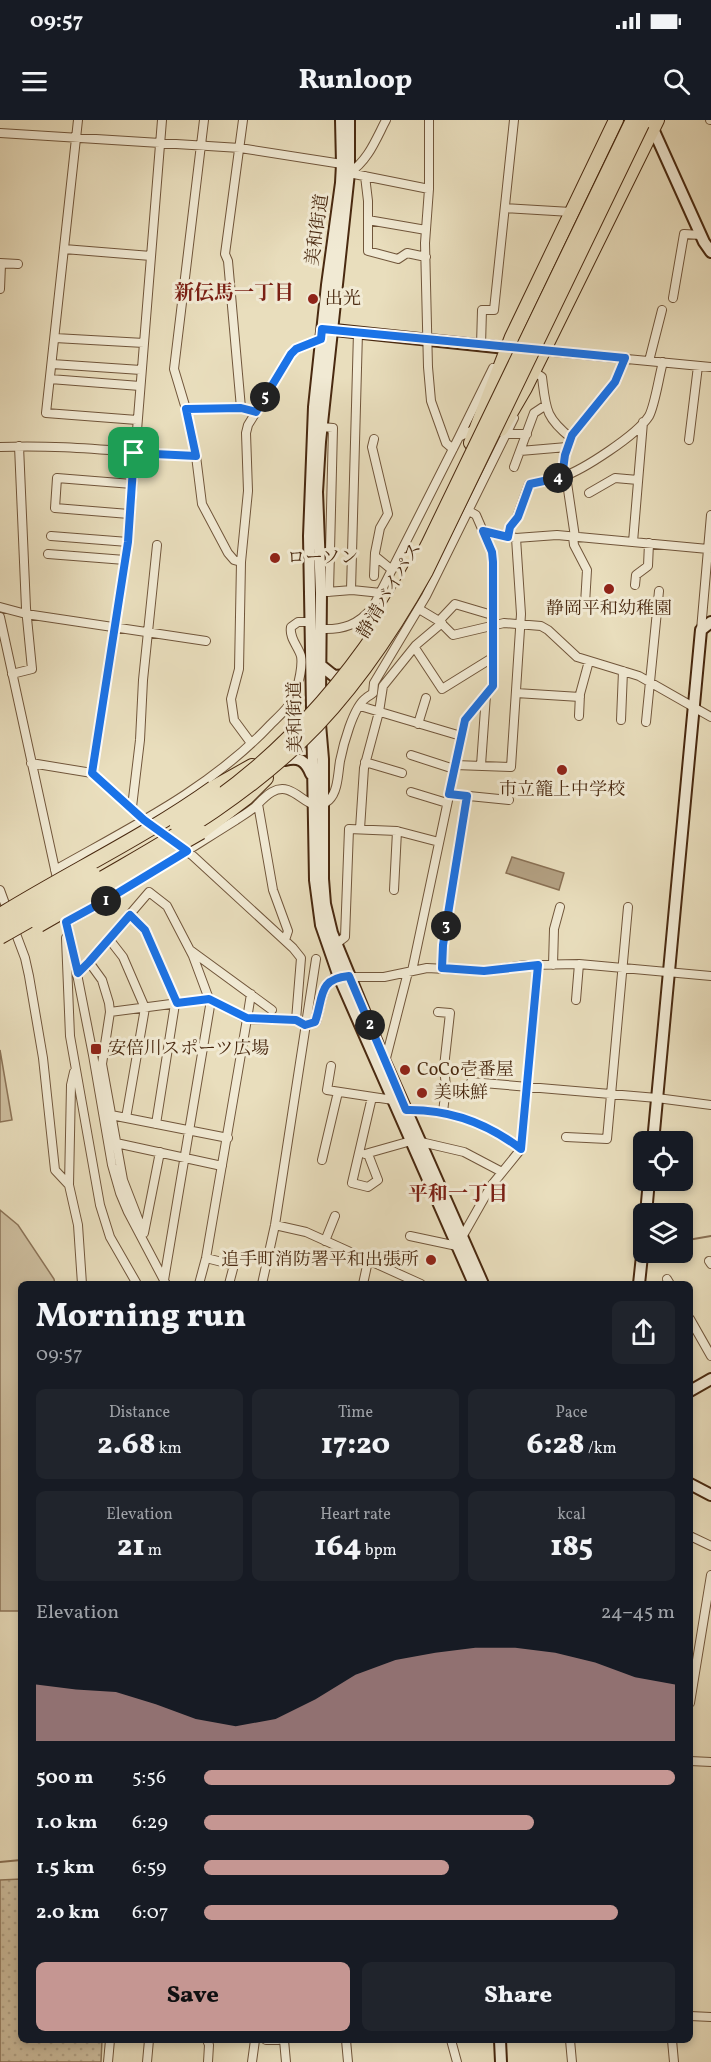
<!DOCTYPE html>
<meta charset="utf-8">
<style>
:root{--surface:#171b24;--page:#20242c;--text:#f1f3f6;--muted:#9ea1a6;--accent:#c59692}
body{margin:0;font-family:Vollkorn,"Noto Serif JP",serif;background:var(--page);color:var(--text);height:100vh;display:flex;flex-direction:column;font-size:22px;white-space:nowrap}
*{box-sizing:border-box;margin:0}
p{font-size:20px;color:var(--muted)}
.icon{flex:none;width:33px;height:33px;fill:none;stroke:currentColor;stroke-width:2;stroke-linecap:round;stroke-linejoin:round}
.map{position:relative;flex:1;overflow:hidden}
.sheet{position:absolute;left:18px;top:1161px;width:675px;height:762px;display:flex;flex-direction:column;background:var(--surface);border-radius:9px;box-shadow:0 3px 9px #0003}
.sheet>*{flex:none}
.buttons{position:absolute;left:633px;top:1011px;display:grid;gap:12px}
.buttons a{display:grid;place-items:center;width:60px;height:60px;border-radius:9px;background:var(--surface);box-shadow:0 3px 9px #0003;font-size:30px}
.pin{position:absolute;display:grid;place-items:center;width:51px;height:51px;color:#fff;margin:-26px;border-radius:12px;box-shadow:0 3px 9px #0006}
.km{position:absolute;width:30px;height:30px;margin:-15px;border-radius:50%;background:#222;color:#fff;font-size:16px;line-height:30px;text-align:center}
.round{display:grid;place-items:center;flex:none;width:63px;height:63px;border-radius:9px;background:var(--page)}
.headline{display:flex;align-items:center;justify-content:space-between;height:102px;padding:0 18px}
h1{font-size:33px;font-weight:800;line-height:45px}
.figures{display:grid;grid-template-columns:repeat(3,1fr);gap:9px;height:102px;padding:6px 18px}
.figures div{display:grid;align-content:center;border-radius:9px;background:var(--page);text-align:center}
.figures b{font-size:30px;font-weight:800}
.figures small{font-size:16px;font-weight:400}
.figures p{font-size:16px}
.chart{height:168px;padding:12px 18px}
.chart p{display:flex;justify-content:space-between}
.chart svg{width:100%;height:108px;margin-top:6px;fill:var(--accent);opacity:.7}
.primary-button{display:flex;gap:12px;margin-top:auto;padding:12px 18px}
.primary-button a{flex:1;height:69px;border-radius:9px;background:var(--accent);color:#111;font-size:24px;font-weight:800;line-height:69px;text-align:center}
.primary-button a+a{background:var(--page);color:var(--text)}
ul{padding:0 18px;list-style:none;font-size:20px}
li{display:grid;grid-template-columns:96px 72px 1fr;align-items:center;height:45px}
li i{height:15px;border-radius:8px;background:var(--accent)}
.status{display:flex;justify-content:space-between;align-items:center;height:42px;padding:0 30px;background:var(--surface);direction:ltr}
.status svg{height:16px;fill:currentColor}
header{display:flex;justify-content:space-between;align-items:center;height:78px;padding:0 18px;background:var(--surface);font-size:27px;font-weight:800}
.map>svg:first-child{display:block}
.grass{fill:url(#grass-dots);stroke:#8c7458;stroke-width:1.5}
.pitch{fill:#cebfa0;stroke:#8c7458;stroke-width:1.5}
.water{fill:#b3a082;stroke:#897054;stroke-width:1.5}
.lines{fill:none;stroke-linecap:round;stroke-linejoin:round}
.stream{stroke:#897054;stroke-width:2}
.street-casing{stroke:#71563b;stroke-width:10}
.secondary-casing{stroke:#492910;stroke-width:14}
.highway-casing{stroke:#492910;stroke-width:16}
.street{stroke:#f1ead4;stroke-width:8}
.secondary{stroke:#f1ead4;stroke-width:10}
.highway{stroke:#e9debd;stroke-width:14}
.highway-bridge-casing{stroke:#492910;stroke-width:16;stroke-linecap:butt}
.highway-bridge{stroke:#e9debd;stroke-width:14}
.route-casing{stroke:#fff;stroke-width:12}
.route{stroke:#1a73e8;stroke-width:8}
.poi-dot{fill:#8f2418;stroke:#f1ead4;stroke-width:2}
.labels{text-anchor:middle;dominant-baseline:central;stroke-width:6;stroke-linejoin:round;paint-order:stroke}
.street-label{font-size:18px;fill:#492910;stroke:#f1ead4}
.poi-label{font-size:18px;fill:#492910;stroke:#f1ead4;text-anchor:start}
.neighbourhood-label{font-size:20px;font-weight:bold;fill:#7a1f14;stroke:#f1ead4}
</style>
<div class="status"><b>09:57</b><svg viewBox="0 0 49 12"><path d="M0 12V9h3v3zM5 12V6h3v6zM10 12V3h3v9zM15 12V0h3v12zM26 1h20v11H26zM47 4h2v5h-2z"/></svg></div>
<header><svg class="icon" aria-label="menu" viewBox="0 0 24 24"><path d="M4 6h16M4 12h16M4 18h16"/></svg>Runloop<svg class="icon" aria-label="search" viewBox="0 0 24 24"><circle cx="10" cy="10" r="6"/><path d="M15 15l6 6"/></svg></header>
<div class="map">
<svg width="711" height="1942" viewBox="0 0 711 1942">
<defs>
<pattern id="grass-dots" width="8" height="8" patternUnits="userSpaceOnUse" patternTransform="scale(1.5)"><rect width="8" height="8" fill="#cebfa0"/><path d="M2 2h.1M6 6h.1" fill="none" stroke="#b2a489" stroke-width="1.8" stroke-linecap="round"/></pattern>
</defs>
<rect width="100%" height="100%" fill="#e9debd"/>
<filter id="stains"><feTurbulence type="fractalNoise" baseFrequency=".00333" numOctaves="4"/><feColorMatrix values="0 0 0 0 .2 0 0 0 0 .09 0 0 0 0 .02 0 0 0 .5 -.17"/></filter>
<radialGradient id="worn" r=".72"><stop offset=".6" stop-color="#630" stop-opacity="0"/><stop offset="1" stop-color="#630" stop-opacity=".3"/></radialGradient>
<!-- grass -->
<path class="grass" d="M21,1759V1920H102L101,1942H0V1760Z"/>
<!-- pitch -->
<path class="pitch" d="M0,930L12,1000L0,1002Z
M0,1090L18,1105L54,1159L55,1164H21V1491H0Z"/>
<!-- water -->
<path class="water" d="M512,737L564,753L559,770L506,753Z"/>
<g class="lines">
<!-- stream -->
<path class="stream" d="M682,1121L711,1116
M646,1142L653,1132
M0,1742L21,1740"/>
<defs>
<path id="street" d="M78,0L46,293L137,300
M204,0L174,249L186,289L196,336L202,384L228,433L234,440L241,442L239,549L231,579L234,600L251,623
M429,0V69L425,123L428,247L431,281L446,323L453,329
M710,0H711
M0,13L240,28L342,44
M349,53L429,69
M349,53C368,41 376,19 386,0
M365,56L368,81V131L398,139L407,133L426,137
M505,88L571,92
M368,100L426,110
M64,129L151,136
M0,143L18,144
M0,169L1,144
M673,178L684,114L701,115
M55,218L144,223
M481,225L482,190H494L514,0
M543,231L711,247
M649,241L662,190
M52,244L141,250
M533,251L542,257C546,289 545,297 571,318
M50,259L140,266
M241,288L228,141L225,134L243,0
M186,289L241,288L256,292L293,231L321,219
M322,307L333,308L329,472
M507,314H527
M459,317L493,248
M374,319L372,327L388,394L380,408L375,433L374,456
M689,320L698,246
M0,327C65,324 130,333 196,336
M520,331L567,327
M514,347L534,293L546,285
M566,356L575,417
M562,357C583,350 637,315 649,296C655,285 659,256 663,242
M589,373L615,358L638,360
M129,394L55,388L57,358L132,364
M483,411L516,418L557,415L708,429
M51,416L128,422
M508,417L510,407L517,397L529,364L562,357L565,335L572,315L615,262L625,238
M573,417L574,425L587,450L585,484
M633,422L643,302
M48,434L125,440
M375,436L392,450
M241,442L248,371L246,313L248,305L256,292
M635,465L636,455L648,446L649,423
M351,470L358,212
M327,472L352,470L381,473
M0,487L26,494L206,521
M419,489L439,501L453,515L504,503L541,506L548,510L577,537L639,556L711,597
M0,497L58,763
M439,501L455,484L492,495
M321,509C343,510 358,505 373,487L459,317L475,309
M701,510L711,395
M415,528L442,569L492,538
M12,554L32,549L26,488L19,326
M516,573L580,577
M360,586L461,616
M579,596L580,574L589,541
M621,600L623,551
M646,602L659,471
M418,604L426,578
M411,635L454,649
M365,642L402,653
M31,643L92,653L144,700L193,736L293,828L301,838L296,900L305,905L316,902C321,886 321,865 336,857H384L427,848L484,851L526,845L579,844L711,856
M455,645L511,647L521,494L516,418
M481,645L486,575
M92,653L128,422L162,0
M411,672L447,683
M449,674L509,680
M258,684L273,770L288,811L285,820
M132,687L140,620L143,560L157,425
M360,709L364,648L379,592L383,566L416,525L442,503
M55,750C131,707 210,669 271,604C280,595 292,585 296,572C299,561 303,547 301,536C298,526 289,518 291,507L298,502H310
M0,770L8,792
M394,770L397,711
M130,795L145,810L177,883
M66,798L93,935L112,1045L120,1073L128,1092L166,1164
M67,802C125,771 180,735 236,700C242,696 249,692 255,687C260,682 265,676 272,672C296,658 308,699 329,680C338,672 338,653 340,641C343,626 353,587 366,578C368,576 371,575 373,573L374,563L426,476L514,298
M13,806L25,838L29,856L43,938L55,1050L69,1065
M66,818L70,916L100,1085L110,1117L137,1164
M109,819L123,837L145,888L126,998
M336,824L345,817L349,709L397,711L439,722
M190,830L272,890
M89,842L102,860L109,883L110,892L102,944L123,1060L142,1109
M553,845L554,809L560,787
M442,848L443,826L467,676
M412,851L465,600L493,566L492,432L476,395L469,391
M78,853L89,842L149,772L167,786L193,836L209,879L210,886L164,1160
M251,874L247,899L296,900
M576,880L579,844
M110,892L209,879L247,899L206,1138L199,1164
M438,892L450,893L444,947L446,967L443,992
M385,942L408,852
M331,946L327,970L393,980
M74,952L71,965L69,1065L78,1105L82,1164
M471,962L657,978L711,985
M407,990C450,989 487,1003 521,1029
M111,995L228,1018
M156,1004L175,884
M566,1017L607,1019L628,787
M421,1022L464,1032L502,1052
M116,1023L222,1046
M365,1034L411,1021
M368,1034L378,1060L368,1067L352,1063L372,977
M322,1040L338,972
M275,1105L306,1112L421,1164
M144,1113L160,1032
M410,1116L457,1126L491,1066L521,1029L538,845
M325,1121L335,1096
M206,1138L234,1145L229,1164
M709,1141L711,1144
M667,1159L670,1164
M262,1164L275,1105L316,839
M363,1164L368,1141
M690,1199L711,1236
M690,1416L711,1426
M690,1583L711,1455
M690,1641L711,1642
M690,1896L711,1897
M207,1920L209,1925L208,1942
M266,1920H278
M284,1920L286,1942
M346,1920L348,1942
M451,1920L457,1942
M570,1920L572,1942
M672,1920L674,1942
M108,1942L110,1920
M147,1942L149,1920
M252,1942L255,1920"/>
<path id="secondary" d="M341,0L342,44L341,63L327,165L314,287L309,416L315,760L321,805L339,857L474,1164
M649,0L704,122L711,132
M325,209L515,229
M319,544L334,556L347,555
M320,577L321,473L317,372L320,322L349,53V0
M320,604L323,639V759L325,784L332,813L385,942L483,1164
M285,640C299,636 306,641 311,654
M653,1022L701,510L711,502
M646,1094L649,1060
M639,1164L644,1117
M690,1271L711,1259
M690,1364L711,1375
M500,1920L501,1942"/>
<path id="highway" d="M501,309L525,268L657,0
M471,323L512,217L616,0
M213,668L252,646
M201,712L246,678L266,658"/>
</defs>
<!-- street casing -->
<use href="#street" class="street-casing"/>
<!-- secondary casing -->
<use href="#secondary" class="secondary-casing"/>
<!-- highway casing -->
<use href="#highway" class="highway-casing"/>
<!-- street -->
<use href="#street" class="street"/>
<!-- secondary -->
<use href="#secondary" class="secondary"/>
<!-- highway -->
<use href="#highway" class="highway"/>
<defs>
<path id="highway-bridge" d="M177,705C287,639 370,538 428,425L633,0
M2,794C72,751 146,716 213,668
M0,805L93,754
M39,805L201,712
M0,817C41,794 82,770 122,747C188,709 244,675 300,622C351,573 392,512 426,451L642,4"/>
</defs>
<!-- highway-bridge casing -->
<use href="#highway-bridge" class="highway-bridge-casing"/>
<!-- highway-bridge -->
<use href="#highway-bridge" class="highway-bridge"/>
</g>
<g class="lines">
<defs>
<path id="route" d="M322,209L625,238L615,262L572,315L565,335L562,357L530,364L518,397L510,407L508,417L483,411L492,432L493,442V566L465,600L449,674L467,676L443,825L442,848L484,851L538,845L521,1029C487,1003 450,989 406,990L349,856C317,859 324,877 315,902L305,905L296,900L247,898L209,879L177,883L145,810L130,795L89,842L78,853L66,802L108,779L187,731L144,700L92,653L128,422L134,333L196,336L186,289L241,288L256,292L291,234L296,229L321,219Z"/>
</defs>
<!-- route casing -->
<use href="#route" class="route-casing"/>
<!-- route -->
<use href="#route" class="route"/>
</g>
<!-- markers -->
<g class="poi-dot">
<circle cx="313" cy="179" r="6"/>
<circle cx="275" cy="438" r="6"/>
<circle cx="609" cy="469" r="6"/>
<circle cx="562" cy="650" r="6"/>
<rect x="90" y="923" width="12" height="12" rx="3"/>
<circle cx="405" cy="950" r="6"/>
<circle cx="422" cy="973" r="6"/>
<circle cx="431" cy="1140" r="6"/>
</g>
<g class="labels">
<!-- street labels -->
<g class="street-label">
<text transform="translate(318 110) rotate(-82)">美和街道</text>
<text transform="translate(390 471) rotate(-59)">静清バイパス</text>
<text transform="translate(296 597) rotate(-91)">美和街道</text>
</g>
<!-- poi labels -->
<g class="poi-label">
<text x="325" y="179">出光</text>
<text x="287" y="438">ローソン</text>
<text x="609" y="489" text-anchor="middle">静岡平和幼稚園</text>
<text x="562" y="670" text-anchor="middle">市立籠上中学校</text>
<text x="108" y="929">安倍川スポーツ広場</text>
<text x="417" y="950">CoCo壱番屋</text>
<text x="434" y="973">美味鮮</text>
<text x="419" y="1140" text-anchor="end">追手町消防署平和出張所</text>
</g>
<!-- neighbourhood labels -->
<g class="neighbourhood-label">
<text x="234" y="174">新伝馬一丁目</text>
<text x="458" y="1075">平和一丁目</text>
</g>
</g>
<rect width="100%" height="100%" filter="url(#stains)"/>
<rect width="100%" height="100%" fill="url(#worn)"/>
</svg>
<div class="buttons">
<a><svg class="icon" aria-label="locate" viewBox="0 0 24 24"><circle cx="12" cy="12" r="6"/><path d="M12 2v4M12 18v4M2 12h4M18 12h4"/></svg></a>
<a><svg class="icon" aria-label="layers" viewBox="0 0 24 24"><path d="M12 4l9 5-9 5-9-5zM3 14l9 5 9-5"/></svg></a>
</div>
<div class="pin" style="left:134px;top:333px;background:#1e9e55"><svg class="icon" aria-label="arrive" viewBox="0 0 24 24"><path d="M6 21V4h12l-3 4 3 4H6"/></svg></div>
<b class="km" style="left:106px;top:781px">1</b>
<b class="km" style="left:370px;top:905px">2</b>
<b class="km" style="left:446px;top:806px">3</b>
<b class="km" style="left:558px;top:358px">4</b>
<b class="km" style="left:265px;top:277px">5</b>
<section class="sheet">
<div class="headline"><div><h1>Morning run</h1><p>09:57</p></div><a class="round"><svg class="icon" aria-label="share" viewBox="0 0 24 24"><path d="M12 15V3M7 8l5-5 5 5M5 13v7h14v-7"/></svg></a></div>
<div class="figures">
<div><p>Distance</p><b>2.68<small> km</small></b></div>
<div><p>Time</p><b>17:20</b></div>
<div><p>Pace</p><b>6:28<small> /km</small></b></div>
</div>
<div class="figures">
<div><p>Elevation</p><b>21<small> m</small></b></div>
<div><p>Heart rate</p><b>164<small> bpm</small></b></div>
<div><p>kcal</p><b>185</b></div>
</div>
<div class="chart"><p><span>Elevation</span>24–45 m</p>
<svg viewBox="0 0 160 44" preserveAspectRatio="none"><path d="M0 44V21L10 23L20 24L30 29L40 35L50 38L60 35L70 27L80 17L90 11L100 8L110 6L120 6L130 8L140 12L150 18L160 21V44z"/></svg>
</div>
<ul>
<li><b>500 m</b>5:56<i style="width:100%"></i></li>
<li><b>1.0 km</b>6:29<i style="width:70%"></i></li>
<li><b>1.5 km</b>6:59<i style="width:52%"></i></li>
<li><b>2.0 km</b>6:07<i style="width:88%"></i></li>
</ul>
<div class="primary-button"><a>Save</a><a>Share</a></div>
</section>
</div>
